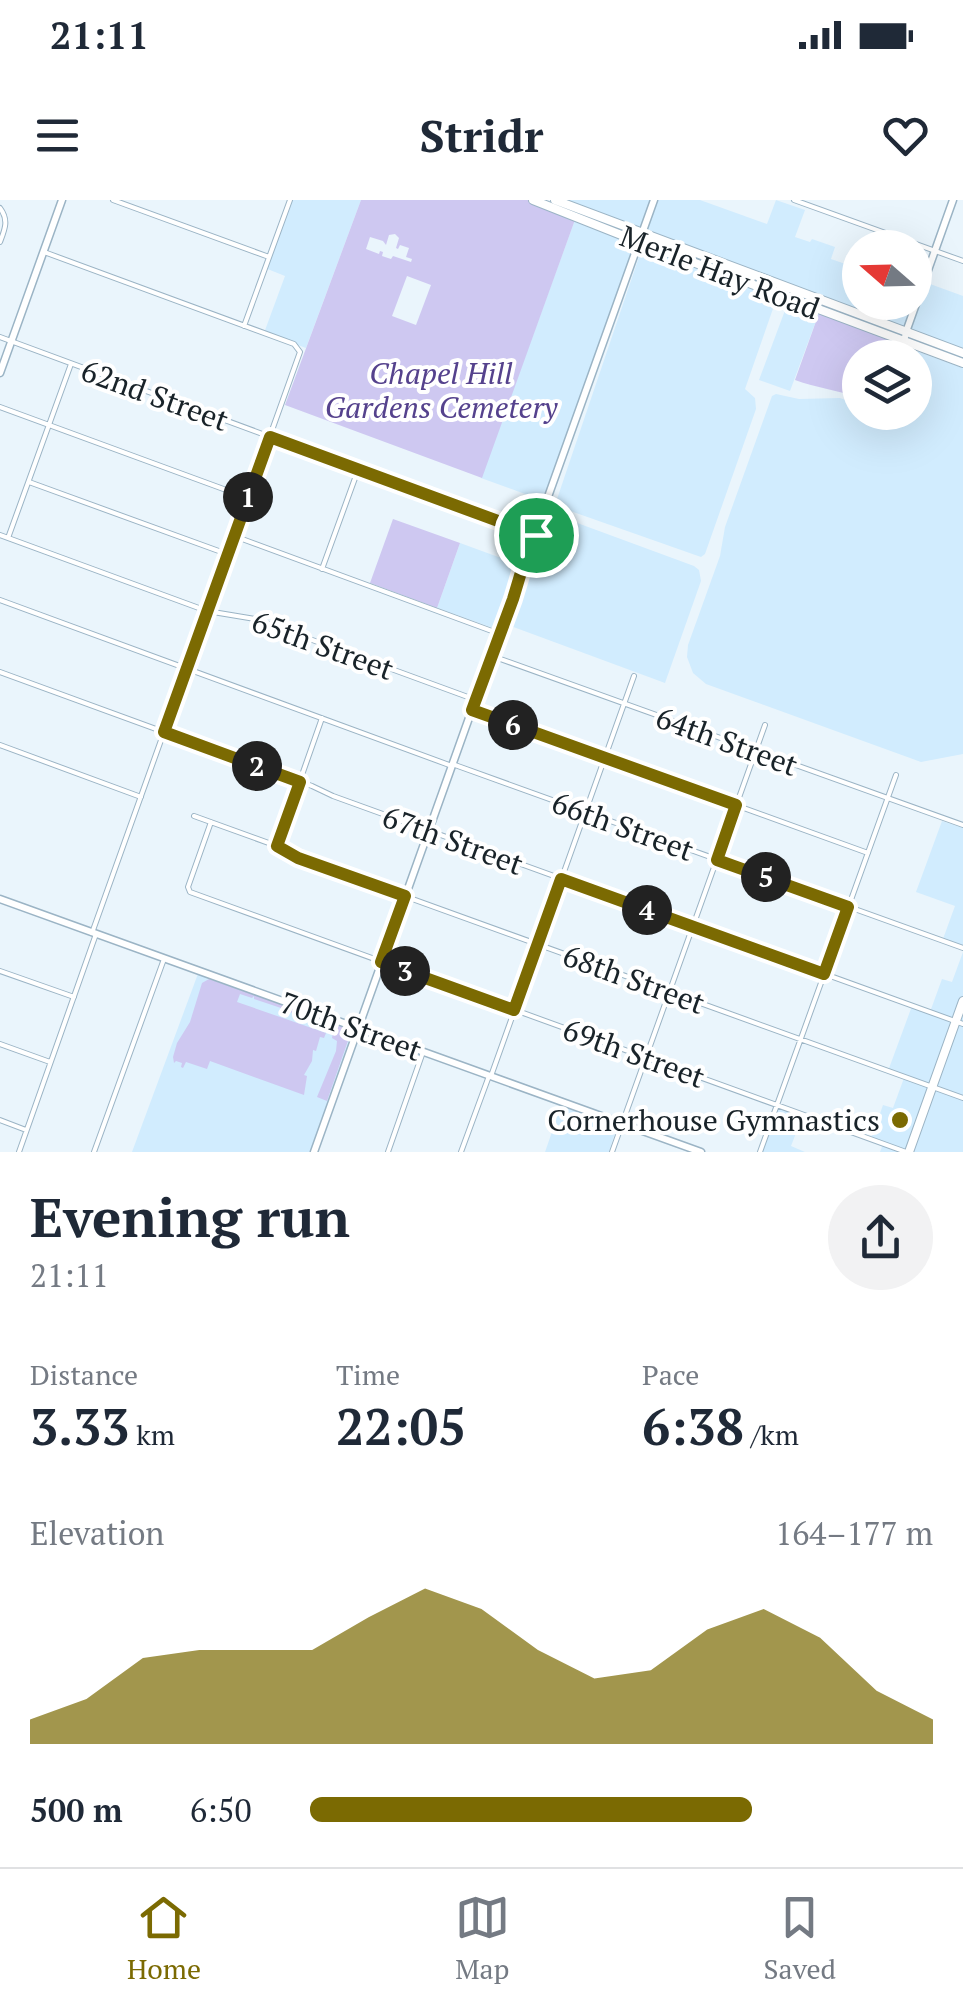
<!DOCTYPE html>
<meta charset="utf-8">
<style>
:root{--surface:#fff;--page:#f2f2f3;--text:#1f2937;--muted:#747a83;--line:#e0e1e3;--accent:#7b6a02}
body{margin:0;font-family:"PT Serif",serif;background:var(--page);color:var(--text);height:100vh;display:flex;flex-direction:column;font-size:38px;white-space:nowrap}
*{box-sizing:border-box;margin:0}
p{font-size:32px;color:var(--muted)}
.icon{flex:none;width:55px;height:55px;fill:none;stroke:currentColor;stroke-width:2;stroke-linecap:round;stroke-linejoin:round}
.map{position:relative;height:952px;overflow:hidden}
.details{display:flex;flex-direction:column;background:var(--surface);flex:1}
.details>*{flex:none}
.needle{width:65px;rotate:290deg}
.controls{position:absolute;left:842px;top:30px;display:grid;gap:20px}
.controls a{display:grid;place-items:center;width:90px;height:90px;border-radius:50%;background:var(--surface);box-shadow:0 10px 40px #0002;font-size:50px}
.pin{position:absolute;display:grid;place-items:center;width:85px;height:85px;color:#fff;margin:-42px;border:5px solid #fff;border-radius:50%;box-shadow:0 2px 10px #0007}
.km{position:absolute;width:50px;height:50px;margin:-25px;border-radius:50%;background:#222;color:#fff;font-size:28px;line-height:50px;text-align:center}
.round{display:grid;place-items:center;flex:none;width:105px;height:105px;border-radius:52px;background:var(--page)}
.head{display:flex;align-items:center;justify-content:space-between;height:170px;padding:0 30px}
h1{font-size:55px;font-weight:700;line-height:75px}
.stats{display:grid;grid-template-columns:repeat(3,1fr);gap:15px;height:170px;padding:10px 30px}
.stats div{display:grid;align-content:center}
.stats b{font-size:50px;font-weight:700}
.stats small{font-size:28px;font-weight:400}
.stats p{font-size:28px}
.chart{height:280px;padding:20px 30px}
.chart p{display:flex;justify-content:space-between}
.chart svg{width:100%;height:180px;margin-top:10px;fill:var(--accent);opacity:.7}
ul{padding:0 30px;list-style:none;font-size:32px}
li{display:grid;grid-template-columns:160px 120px 1fr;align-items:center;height:75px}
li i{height:25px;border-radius:12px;background:var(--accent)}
.status{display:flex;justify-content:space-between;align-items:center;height:70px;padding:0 50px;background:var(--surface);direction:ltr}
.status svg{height:28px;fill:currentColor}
header{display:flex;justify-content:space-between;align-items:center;height:130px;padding:0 30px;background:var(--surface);font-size:45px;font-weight:700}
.tabs{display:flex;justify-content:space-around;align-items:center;height:140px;border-top:2px solid var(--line);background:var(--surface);font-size:28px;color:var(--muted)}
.tabs a{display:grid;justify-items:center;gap:5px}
.tabs .on{color:var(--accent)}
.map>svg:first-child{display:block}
.built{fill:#d1ecfe}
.green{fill:#cec8f1;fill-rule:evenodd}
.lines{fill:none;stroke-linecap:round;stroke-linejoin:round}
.street-casing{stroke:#9bb4c5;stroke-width:6}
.secondary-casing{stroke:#9bb4c5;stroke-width:9}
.primary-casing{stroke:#9bb4c5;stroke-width:10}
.street{stroke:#fff;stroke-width:4}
.secondary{stroke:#fff;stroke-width:6}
.primary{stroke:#fff;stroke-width:8}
.route-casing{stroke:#fff;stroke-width:20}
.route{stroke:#7b6a02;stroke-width:12}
.poi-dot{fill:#7b6a02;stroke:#fff;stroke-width:4}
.labels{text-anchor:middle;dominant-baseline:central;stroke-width:8;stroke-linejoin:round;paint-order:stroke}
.street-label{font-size:30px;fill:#192329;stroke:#fff}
.park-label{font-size:30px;font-style:italic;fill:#55428d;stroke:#fff}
.poi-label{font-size:30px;fill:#192329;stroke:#fff;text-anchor:end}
</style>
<div class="status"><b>21:11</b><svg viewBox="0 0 49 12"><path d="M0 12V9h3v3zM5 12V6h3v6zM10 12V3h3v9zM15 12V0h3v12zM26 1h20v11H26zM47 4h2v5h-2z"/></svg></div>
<header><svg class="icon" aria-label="menu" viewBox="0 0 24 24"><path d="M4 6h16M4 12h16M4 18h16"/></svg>Stridr<svg class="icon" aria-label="heart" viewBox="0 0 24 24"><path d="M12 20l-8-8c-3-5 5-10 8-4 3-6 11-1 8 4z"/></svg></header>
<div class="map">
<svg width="963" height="952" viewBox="0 0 963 952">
<rect width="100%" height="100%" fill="#eaf5fc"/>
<!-- built -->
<path class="built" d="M289,0H361L306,148L264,133L285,76L265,68Z
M555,0H700L767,24L776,0L805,10L795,37L810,42L812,39L835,47L831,59L860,69V102H915V74L920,75L919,80L963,96V153Z
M576,17L639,42L547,302L481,278Z
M648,50L773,96L776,100L745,189L755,198L756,209L705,354L701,357L559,307L556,302L640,54Z
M792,103L819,113L790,191L759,180L787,105Z
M912,152H919L963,168V554L921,562L706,484L693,473L687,457L688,445L720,356L725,327L772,196L776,194L799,199L840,198L860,205V212L879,213L888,215L889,213L915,212V158L909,157Z
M555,317H561L694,366L699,370L701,381L665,483L508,425L548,323Z
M460,343L520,365L496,429L437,408Z
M942,621L963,628V747L943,739L955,706L916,692Z
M963,752V952H880L883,944L871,939L883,905L893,908L904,878L888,871L912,806L930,812L942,779L952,782Z
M199,771L357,828L314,952H132Z
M777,905L803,915L791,946L805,952H760Z
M561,906L617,926L609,952H545Z"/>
<!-- green -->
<path class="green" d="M361,0H533L576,17L482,278L285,205ZM395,34L399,38L396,48L398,49L400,45L409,48L406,57L412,59L411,62L393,56L391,59L382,56L383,52L380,51L379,54L366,49L370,37L383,41L386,45L389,35ZM407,76L431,85L416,125L392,116Z
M819,113L889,140L896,151L894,157L860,158V198C838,190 816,188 795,180Z
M393,319L460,343L437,408L370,383Z
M209,779L349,829L350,835L327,901L317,897L336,851L337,841L332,838L333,833C316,827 301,816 283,809L284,807L281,808L254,799V796L252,798L240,794L237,802L326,833L324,838L320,837L316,851L313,850L312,861L304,875L307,876L304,895L210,861L207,869L186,862L183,868L181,867L182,863L176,861L174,863L173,857L177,843L190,822L202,783Z"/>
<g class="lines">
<defs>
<path id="street" d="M113,0L269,57
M794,0L963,61
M0,8C9,20 5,29 0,42
M44,52L294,144L300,152L92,733
M244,126L290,0
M0,137L536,335
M0,207L248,298
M29,282L227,354
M0,335L207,411L255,419L476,500
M234,336L500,434
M8,338L71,164
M322,369L358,270
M0,400L452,566
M492,456L963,625
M0,472L312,586L333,596L963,824
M473,510L868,653
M0,545L141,597
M455,565L963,748
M194,616L277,646L299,658L963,898
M211,622L188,687L190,692L906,952
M277,646L322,518
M0,771L74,797
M0,844L50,862
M491,876L634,476
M0,920L26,930
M19,952L96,734
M94,952L164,759
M388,952L423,852
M461,952L489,876
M612,952L765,525
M760,952L896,575"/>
<path id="secondary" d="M904,142L906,132L953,0
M0,173L62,0
M515,395L519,390L531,361L528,356
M0,699L701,952
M314,952L654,0"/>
<path id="primary" d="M533,0L639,42L963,163
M555,0L963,153
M909,952L963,801"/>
</defs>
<!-- street casing -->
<use href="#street" class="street-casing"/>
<!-- secondary casing -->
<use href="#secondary" class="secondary-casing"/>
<!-- primary casing -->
<use href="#primary" class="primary-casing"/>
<!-- street -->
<use href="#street" class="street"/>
<!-- secondary -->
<use href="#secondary" class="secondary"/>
<!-- primary -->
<use href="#primary" class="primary"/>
</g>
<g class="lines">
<defs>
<path id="route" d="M270,237L536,335L525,359L513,399L472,510L736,605L717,660L848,707L824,774L561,679L514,810L381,762L405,696L298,658L277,646L300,582L164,532Z"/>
</defs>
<!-- route casing -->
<use href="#route" class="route-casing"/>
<!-- route -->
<use href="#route" class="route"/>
</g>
<!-- markers -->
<circle class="poi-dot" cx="900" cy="920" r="10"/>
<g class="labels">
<!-- street labels -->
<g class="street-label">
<text transform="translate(720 72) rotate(21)">Merle Hay Road</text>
<text transform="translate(155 195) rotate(20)">62nd Street</text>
<text transform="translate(323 445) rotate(20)">65th Street</text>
<text transform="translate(727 541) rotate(20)">64th Street</text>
<text transform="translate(623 626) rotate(20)">66th Street</text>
<text transform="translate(453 640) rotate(20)">67th Street</text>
<text transform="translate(634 779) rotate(20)">68th Street</text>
<text transform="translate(351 826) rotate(20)">70th Street</text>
<text transform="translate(634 853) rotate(20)">69th Street</text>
</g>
<!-- park labels -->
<g class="park-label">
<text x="441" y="173">Chapel Hill<tspan x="441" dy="34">Gardens Cemetery</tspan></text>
</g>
<!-- poi labels -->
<g class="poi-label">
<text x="880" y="920">Cornerhouse Gymnastics</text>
</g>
</g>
</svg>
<div class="controls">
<a><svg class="needle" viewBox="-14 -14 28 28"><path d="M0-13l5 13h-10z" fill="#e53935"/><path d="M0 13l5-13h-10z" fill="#747a83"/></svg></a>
<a><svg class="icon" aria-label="layers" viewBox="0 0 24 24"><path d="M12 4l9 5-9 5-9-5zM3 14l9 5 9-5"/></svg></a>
</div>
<div class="pin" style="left:536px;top:335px;background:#1e9e55"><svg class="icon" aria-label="arrive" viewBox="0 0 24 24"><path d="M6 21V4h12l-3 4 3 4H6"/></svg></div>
<b class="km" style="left:248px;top:297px">1</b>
<b class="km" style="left:257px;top:566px">2</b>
<b class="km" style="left:405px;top:771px">3</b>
<b class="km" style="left:647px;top:710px">4</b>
<b class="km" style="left:766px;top:677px">5</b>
<b class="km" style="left:513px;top:525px">6</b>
</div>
<section class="details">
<div class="head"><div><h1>Evening run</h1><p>21:11</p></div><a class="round"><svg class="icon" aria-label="share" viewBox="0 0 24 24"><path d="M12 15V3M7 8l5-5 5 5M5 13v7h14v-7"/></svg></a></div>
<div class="stats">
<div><p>Distance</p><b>3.33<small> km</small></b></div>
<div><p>Time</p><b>22:05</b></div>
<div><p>Pace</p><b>6:38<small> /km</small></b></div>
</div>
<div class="chart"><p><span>Elevation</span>164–177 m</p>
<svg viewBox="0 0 160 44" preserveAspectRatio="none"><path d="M0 44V38L10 33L20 23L30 21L40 21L50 21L60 13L70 6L80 11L90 21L100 28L110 26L120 16L130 11L140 18L150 31L160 38V44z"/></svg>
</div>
<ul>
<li><b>500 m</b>6:50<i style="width:71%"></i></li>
</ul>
</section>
<nav class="tabs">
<a class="on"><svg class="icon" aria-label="home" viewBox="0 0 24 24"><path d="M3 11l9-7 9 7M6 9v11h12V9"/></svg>Home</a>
<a><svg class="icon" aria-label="map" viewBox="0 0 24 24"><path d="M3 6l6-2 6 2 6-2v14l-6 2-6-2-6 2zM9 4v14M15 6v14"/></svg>Map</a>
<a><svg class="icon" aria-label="saved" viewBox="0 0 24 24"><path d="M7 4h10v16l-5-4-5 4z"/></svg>Saved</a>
</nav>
